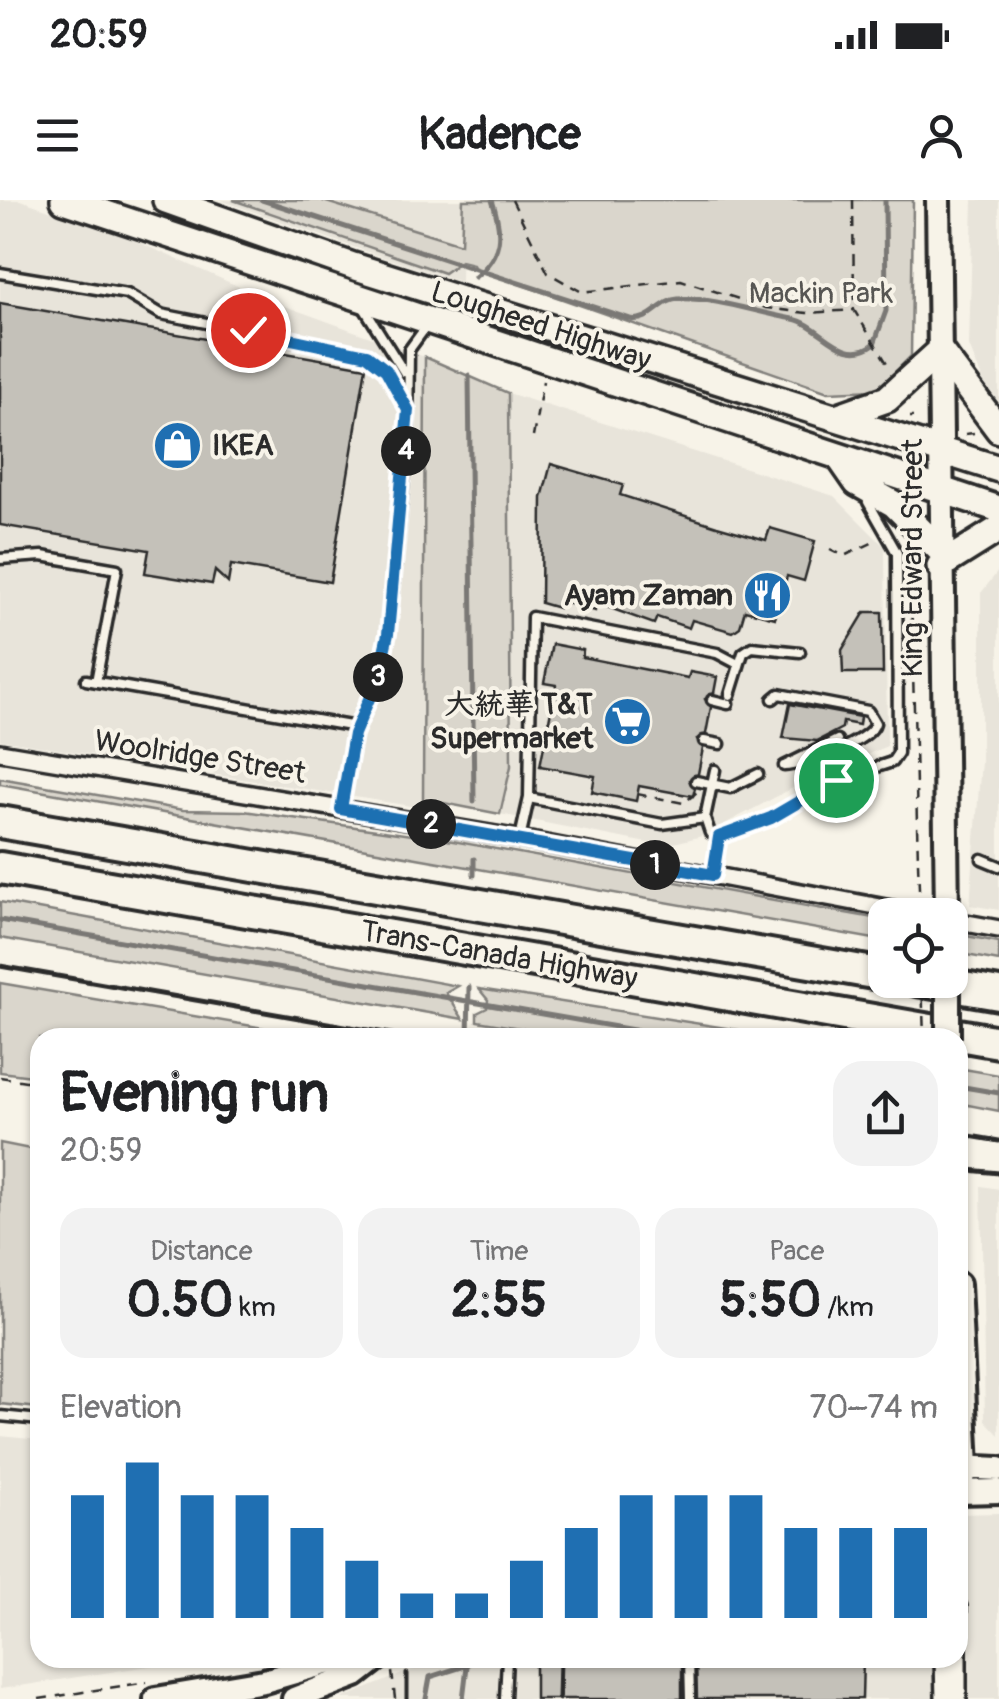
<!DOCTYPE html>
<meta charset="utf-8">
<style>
:root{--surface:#fff;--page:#f2f2f2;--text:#202124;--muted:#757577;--accent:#1f6fb2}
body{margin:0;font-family:Pangolin,"LXGW WenKai TC",sans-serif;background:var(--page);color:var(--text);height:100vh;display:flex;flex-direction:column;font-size:38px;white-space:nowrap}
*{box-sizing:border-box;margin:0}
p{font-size:32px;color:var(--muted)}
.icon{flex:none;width:55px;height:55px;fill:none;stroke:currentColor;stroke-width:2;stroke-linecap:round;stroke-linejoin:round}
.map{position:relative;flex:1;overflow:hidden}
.sheet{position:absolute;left:30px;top:828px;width:938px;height:640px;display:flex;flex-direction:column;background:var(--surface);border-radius:30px;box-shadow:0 2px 8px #0004}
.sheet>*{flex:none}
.fabs{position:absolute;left:868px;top:698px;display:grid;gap:20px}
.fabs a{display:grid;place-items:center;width:100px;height:100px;border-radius:20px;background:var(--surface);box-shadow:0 2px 8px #0004;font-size:50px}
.pin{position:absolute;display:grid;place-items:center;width:85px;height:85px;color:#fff;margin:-42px;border:5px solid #fff;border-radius:50%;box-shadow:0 2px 10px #0007}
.km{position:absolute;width:50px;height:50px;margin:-25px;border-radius:50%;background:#222;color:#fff;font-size:28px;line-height:50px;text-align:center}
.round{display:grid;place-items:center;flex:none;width:105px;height:105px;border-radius:30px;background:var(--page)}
.head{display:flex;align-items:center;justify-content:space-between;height:170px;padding:0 30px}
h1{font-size:55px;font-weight:800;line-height:75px}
.stats{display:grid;grid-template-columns:repeat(3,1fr);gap:15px;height:170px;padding:10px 30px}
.stats div{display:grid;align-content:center;border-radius:25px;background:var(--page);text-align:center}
.stats b{font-size:50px;font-weight:800}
.stats small{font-size:28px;font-weight:400}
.stats p{font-size:28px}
.chart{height:280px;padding:20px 30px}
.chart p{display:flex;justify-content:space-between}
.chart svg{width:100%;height:180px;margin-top:10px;stroke:var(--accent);stroke-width:6}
.status{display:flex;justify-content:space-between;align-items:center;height:70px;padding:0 50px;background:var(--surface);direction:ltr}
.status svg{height:28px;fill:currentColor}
header{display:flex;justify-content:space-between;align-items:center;height:130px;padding:0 30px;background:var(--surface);font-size:45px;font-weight:800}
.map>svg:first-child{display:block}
.built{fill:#e8e4da}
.green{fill:#dad6cc;stroke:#82807c;stroke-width:2.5}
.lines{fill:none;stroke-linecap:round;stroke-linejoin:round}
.stream{stroke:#7a7874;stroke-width:5}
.building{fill:#c4c1b9;stroke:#2b2b2b;stroke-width:2.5}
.lane-casing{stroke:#2b2b2b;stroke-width:15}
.street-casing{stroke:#2b2b2b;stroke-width:22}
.secondary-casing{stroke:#2b2b2b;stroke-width:30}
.primary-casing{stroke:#2b2b2b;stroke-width:32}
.highway-casing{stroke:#2b2b2b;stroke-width:38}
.path{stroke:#2b2b2b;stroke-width:2.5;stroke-dasharray:10 8;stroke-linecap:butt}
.lane{stroke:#f7f3e8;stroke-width:8}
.street{stroke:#f7f3e8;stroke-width:15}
.secondary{stroke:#f7f3e8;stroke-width:22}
.primary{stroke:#f7f3e8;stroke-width:25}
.highway{stroke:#f7f3e8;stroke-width:30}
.rail{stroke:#2b2b2b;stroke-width:5}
.secondary-bridge-casing{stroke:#2b2b2b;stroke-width:30;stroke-linecap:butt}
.path-bridge{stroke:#2b2b2b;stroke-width:2.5;stroke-dasharray:10 8;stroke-linecap:butt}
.secondary-bridge{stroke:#f7f3e8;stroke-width:22}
.route-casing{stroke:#fff;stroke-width:20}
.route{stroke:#1f6fb2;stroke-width:12}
.labels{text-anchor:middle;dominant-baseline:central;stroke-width:8;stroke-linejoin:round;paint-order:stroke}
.park-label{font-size:30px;fill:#575653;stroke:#f7f3e8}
.street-label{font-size:30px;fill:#2b2b2b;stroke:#f7f3e8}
.poi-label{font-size:30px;font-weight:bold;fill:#2b2b2b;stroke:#f7f3e8;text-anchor:end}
</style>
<div class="status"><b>20:59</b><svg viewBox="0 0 49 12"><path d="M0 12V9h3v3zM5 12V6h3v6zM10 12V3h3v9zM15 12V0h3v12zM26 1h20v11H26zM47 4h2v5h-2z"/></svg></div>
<header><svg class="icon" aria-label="menu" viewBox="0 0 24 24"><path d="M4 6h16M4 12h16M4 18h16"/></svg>Kadence<svg class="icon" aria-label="person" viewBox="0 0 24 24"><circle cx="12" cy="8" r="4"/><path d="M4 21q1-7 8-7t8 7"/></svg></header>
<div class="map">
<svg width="999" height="1499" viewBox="0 0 999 1499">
<rect width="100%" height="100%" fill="#f7f3e8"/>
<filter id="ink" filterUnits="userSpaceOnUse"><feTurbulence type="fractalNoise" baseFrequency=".01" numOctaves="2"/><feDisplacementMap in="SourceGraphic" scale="20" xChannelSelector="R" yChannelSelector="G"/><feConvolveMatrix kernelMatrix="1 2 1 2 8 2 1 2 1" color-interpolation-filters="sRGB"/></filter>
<g filter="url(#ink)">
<!-- built -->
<path class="built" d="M0,0H20L122,35L274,102L425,157L423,608L0,540Z
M220,0H463L461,82L379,56Z
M973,0H999V201L983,181L969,146Z
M508,193L834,296L885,347L887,546L808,580L702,636L662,646L500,614L511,566Z
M999,370V710L970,705L981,561V393Z
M981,986L999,989V1235L985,1220Z
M0,1236L40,1240V1458H201L0,1489Z
M999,1313V1499H341L441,1458H958V1314Z"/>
<!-- green -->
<path class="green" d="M233,0H320L461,44L463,0H913L911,156L877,190L828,192L474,68L473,64L461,61L444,73Z
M425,157L508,193L511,566L500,614L423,599Z
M0,578L183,610L244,611L453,641L834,711L885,720V741L0,584Z
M0,702L458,786L446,793L463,819L0,738Z
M950,733L999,742V761L950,752Z
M0,783L317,837L40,838V877L0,872Z
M479,789L783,837H574L477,821V813L487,808L488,800Z
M958,868L999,875V911L958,903Z
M0,943L40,951V1208L0,1204Z"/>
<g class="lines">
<!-- stream -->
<path class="stream" d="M262,0L630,119C651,123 660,100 678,99C714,97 758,113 793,119C821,124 843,167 874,144L886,111L885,0
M475,77C503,54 503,33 492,0
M469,175L474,601
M474,659V675
M0,720L680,838
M468,838L469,787
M958,886L999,893
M426,1499L430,1477L468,1465
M463,1499L468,1458"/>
</g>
<!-- building -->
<path class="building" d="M0,103L366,167L330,382L231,365L228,383L215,371L212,384L145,373L149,350L0,325Z
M551,264L623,285L620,295L717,326L766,340L770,328L815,341L804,381L787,376L775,418L745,410L740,427L733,432L692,420L689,428L657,417L654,424L596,403L595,411L560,401L558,408L541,403L542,298Z
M865,412H882L883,473H843L842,450Z
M552,444L583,450L582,457L688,478L690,472L717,477L714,493L705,499L711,507L706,534L697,539L703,548L698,574L689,580L695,588L693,596L639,586L636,601L592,592L595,576L540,566L556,485L544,483Z
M790,504L860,517L859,525L843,522L842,528L817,541L783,538Z
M535,1458H682V1499H535Z
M696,1458H863L862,1499H697Z"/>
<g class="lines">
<defs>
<path id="lane" d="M0,73L127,94L161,114L367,155L386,170L407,207
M364,108L404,172
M0,359L42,356L117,369L96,482
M86,480L356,527
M730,495L743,453L752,447L800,452
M773,499L779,494L868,511L875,523C871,542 803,565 784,566
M712,500L728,504
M704,541L720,544
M784,566L837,540
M696,581L730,588L758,574
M529,598L662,624L705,618L710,633L719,637
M341,609L356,527L378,478L388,434L408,238L409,150L428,124
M705,618L715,570
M719,637L771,618L837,580L892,562L898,553L897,353L868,302
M520,638L529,598L532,417L717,453L738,464
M982,659L999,666
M713,675L719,637
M0,1216L40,1220
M689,1458L690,1499
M505,1499L507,1458"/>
<path id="street" d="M0,552L520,639L923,715
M950,720L999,729
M958,1407V1499
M943,1458L944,1499"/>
<path id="secondary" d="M938,0L947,715
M958,1084L967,1268L958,1291
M958,1267L999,1269
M958,1292L999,1291
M156,1499L264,1481L343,1458
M294,1499L356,1475L378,1458"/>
<path id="primary" d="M64,0L999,309
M166,0L353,66L999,269
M836,217L887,199L940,151L999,230
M839,257L857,283L894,304L940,350
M940,366L999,329"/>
<path id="highway" d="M0,622L885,775
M0,668L999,842
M917,780L999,794"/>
</defs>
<!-- lane casing -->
<use href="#lane" class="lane-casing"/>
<!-- street casing -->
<use href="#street" class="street-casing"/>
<!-- secondary casing -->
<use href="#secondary" class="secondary-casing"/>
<!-- primary casing -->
<use href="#primary" class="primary-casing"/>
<!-- highway casing -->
<use href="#highway" class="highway-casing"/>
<!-- path -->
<path class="path" d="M512,0L548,73L582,92L681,80L766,108L807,113L854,110
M853,0L854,110L890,168
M910,217H913
M965,234L974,233
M533,237L543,181
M830,349L844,356L878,340
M910,357L918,662
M637,594L684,603L697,592
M0,877L40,883
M392,1472L395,1499
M39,1499L147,1482"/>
<!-- lane -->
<use href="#lane" class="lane"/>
<!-- street -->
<use href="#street" class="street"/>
<!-- secondary -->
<use href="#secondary" class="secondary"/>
<!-- primary -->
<use href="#primary" class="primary"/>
<!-- highway -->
<use href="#highway" class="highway"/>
<!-- rail -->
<path class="rail" d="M0,766L414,838
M958,934L999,941
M958,969L999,973
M407,1474V1499
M559,1499L560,1458"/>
<defs>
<path id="secondary-bridge" d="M948,780V838"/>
</defs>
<!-- secondary-bridge casing -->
<use href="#secondary-bridge" class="secondary-bridge-casing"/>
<!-- path-bridge -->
<path class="path-bridge" d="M918,662L920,715
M922,780L924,838"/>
<!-- secondary-bridge -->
<use href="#secondary-bridge" class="secondary-bridge"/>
</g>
</g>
<g class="lines" filter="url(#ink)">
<defs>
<path id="route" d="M248,130L367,155L386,170L408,210L388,434L378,478L354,534L341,609L713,675L719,637L771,618L836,580"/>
</defs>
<!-- route casing -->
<use href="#route" class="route-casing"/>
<!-- route -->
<use href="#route" class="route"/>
</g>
<!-- icons -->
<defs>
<symbol id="shop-disc" viewBox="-11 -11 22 22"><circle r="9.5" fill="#1f6fb2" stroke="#f7f3e8"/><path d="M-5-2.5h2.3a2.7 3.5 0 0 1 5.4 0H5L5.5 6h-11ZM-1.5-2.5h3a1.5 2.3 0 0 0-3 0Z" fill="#fff"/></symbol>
<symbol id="restaurant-disc" viewBox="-11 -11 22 22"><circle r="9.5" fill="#1f6fb2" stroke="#f7f3e8"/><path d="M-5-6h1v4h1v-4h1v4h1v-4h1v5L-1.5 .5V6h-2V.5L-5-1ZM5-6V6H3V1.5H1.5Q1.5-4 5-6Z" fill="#fff"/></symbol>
<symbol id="supermarket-disc" viewBox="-11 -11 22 22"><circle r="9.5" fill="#1f6fb2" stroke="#f7f3e8"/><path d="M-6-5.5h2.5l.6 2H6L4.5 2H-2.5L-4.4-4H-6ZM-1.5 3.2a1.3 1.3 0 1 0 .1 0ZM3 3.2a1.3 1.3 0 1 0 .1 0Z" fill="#fff"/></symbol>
</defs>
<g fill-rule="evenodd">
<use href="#shop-disc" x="150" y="218" width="55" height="55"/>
<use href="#restaurant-disc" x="740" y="368" width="55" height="55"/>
<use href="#supermarket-disc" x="600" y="494" width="55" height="55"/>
</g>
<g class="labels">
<!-- park labels -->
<g class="park-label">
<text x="821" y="93">Mackin Park</text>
</g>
<!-- street labels -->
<g class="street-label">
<text transform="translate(541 126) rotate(18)">Lougheed Highway</text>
<text transform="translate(912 358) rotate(-90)">King Edward Street</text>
<text transform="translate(200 557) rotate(9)">Woolridge Street</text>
<text transform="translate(499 755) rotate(10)">Trans-Canada Highway</text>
</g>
<!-- poi labels -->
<g class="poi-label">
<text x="212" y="245" text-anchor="start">IKEA</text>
<text x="733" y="395">Ayam Zaman</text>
<text x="593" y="504">大統華 T&amp;T<tspan x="593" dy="34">Supermarket</tspan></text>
</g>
</g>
</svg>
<div class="fabs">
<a><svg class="icon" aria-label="locate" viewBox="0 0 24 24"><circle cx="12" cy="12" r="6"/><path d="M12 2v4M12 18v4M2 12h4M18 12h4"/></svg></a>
</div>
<div class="pin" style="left:836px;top:580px;background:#1e9e55"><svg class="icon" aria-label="arrive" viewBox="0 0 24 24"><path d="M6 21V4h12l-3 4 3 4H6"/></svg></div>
<div class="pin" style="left:248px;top:130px;background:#d93025"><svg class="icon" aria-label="check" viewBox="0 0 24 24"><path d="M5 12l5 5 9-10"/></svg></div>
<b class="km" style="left:655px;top:665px">1</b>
<b class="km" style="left:431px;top:624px">2</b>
<b class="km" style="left:378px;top:477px">3</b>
<b class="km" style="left:406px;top:251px">4</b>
<section class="sheet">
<div class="head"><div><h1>Evening run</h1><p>20:59</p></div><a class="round"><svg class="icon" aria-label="share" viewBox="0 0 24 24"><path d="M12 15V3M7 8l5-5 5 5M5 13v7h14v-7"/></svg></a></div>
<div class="stats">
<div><p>Distance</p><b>0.50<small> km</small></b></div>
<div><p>Time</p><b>2:55</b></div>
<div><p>Pace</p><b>5:50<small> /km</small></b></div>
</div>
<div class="chart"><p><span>Elevation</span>70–74 m</p>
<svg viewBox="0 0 160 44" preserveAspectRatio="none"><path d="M5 44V14M15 44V6M25 44V14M35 44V14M45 44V22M55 44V30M65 44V38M75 44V38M85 44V30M95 44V22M105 44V14M115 44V14M125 44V14M135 44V22M145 44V22M155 44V22"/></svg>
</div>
</section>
</div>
